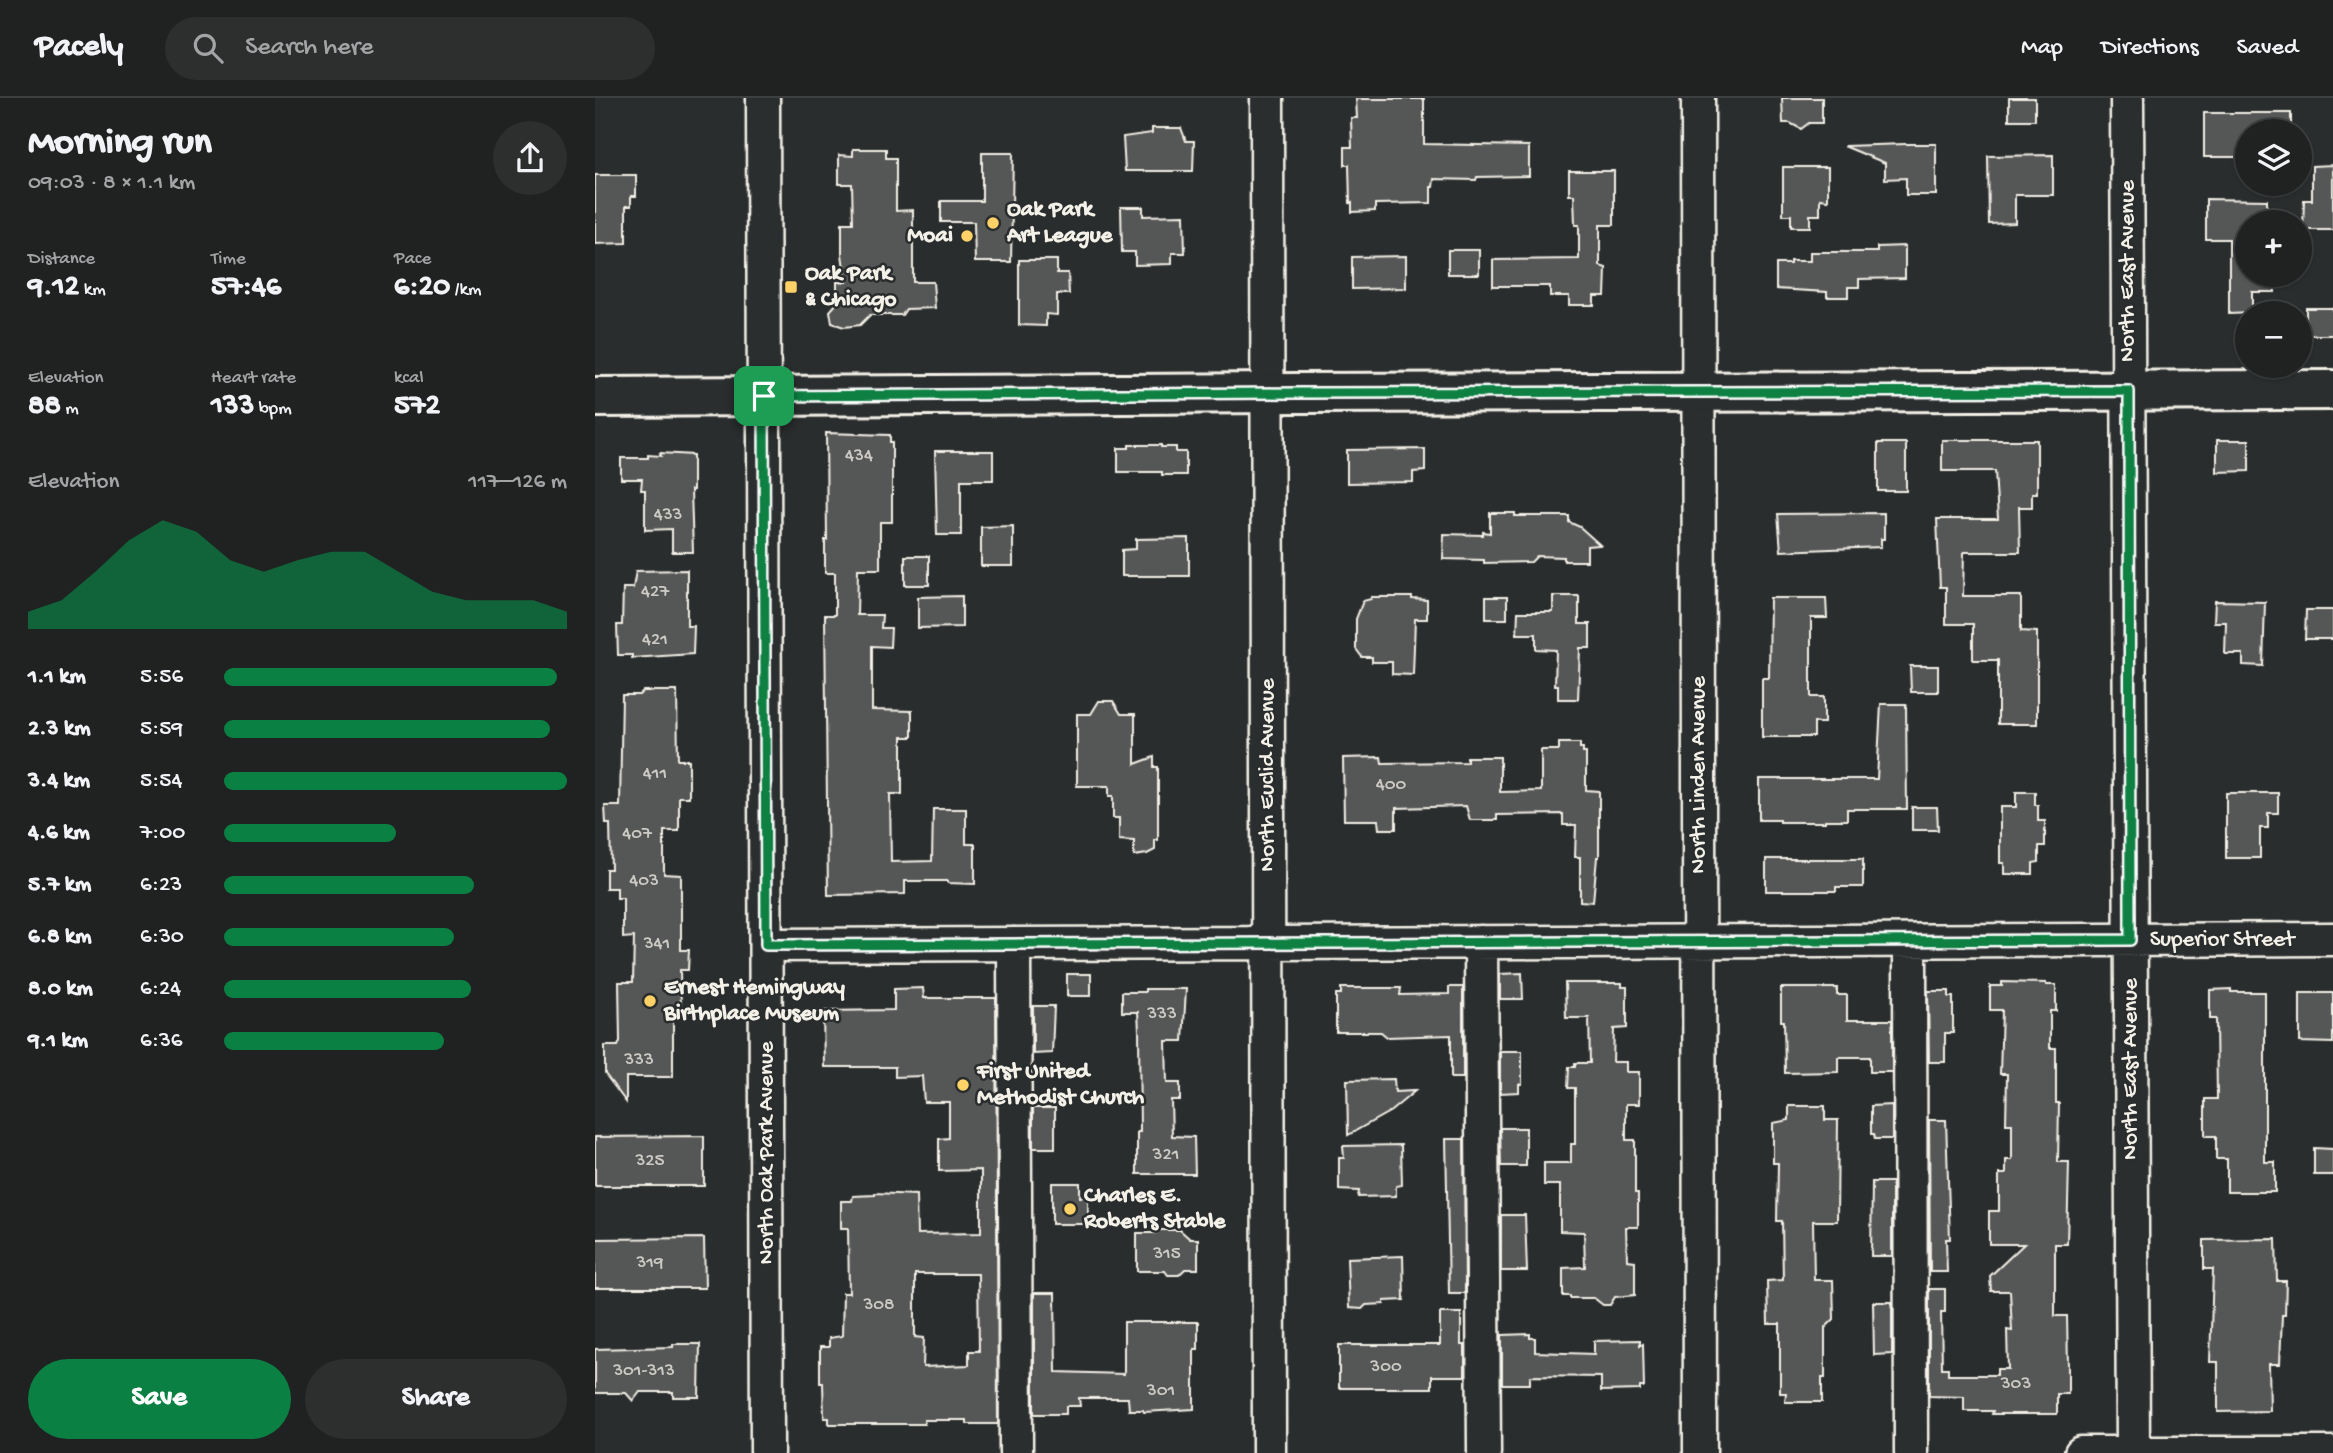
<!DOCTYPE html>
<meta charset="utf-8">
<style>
:root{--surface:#202222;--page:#2d2f2f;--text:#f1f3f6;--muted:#a2a4a5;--line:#3d3f40;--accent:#0b8043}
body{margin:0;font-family:"Gochi Hand",sans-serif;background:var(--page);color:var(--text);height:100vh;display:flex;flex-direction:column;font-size:26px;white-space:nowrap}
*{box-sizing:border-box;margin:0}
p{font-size:23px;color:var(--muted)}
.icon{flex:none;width:38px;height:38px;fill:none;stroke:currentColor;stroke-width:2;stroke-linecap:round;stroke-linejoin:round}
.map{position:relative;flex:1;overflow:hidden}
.details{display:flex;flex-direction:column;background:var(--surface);width:595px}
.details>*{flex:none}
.controls{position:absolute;left:1640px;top:21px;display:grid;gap:14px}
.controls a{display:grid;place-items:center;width:77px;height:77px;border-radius:50%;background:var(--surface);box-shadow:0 2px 5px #0004,0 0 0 2px var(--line);font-size:35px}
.pin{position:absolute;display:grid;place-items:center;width:60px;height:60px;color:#fff;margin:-30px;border-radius:14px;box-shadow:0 4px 10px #0006}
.round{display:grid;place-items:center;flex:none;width:74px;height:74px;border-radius:37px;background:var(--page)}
.overview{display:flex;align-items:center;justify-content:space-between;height:119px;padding:0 28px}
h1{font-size:38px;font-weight:700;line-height:52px}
.metrics{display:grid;grid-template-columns:repeat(3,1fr);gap:10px;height:119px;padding:7px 28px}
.metrics div{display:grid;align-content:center}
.metrics b{font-size:30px;font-weight:700}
.metrics small{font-size:19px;font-weight:400}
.metrics p{font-size:19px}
.chart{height:196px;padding:14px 28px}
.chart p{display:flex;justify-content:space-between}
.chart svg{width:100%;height:126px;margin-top:7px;fill:var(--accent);opacity:.7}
.cta{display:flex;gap:14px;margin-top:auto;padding:14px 28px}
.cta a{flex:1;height:80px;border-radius:42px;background:var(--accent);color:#fff;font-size:28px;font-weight:700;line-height:80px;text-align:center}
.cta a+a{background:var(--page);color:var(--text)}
ul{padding:0 28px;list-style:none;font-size:23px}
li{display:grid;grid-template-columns:112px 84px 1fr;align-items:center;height:52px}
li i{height:18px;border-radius:9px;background:var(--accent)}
header{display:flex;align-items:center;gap:42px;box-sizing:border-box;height:98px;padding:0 35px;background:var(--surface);border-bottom:2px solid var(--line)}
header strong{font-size:33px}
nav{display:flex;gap:38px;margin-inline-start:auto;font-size:24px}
.search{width:490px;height:63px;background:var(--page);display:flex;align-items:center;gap:18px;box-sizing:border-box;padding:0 24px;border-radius:38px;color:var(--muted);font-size:26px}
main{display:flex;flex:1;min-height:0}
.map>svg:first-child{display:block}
.building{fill:#555756;stroke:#f4f1e8;stroke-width:2;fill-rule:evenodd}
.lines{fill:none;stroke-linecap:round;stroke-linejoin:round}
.minor-casing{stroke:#f4f1e8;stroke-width:37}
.major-casing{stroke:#f4f1e8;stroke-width:44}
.minor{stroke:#2a2d2e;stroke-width:32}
.major{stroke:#2a2d2e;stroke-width:38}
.route-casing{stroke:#fff;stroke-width:14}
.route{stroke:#0b8043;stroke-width:9}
.poi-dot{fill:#ffd166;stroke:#2a2d2e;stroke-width:2.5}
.labels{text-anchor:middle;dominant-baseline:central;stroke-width:5;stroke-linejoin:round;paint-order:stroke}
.number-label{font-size:19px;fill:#cccac4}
.poi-label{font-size:23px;font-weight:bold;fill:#f4f1e8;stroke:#2a2d2e;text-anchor:start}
.street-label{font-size:23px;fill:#f4f1e8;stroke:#2a2d2e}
</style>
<header>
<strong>Pacely</strong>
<div class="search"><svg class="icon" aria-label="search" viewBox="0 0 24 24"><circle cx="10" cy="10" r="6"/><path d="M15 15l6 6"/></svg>Search here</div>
<nav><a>Map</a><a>Directions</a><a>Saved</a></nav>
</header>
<main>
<section class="details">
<div class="overview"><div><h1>Morning run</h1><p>09:03 · 8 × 1.1 km</p></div><a class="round"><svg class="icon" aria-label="share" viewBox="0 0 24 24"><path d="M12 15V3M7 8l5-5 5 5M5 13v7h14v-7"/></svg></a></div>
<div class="metrics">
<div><p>Distance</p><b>9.12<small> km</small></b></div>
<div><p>Time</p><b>57:46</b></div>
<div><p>Pace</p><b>6:20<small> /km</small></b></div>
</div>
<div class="metrics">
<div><p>Elevation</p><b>88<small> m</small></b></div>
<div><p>Heart rate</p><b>133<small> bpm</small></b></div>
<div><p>kcal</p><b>572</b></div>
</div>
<div class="chart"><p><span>Elevation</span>117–126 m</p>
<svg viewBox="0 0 160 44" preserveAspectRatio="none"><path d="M0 44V38L10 34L20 24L30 13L40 6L50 10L60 20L70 24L80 20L90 17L100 17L110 24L120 31L130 34L140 34L150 34L160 38V44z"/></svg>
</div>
<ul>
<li><b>1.1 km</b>5:56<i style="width:97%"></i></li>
<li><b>2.3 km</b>5:59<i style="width:95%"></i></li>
<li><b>3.4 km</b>5:54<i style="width:100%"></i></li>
<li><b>4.6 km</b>7:00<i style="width:50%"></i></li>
<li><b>5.7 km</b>6:23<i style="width:73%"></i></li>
<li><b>6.8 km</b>6:30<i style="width:67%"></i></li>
<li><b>8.0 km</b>6:24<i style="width:72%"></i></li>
<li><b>9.1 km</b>6:36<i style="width:64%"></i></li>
</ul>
<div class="cta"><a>Save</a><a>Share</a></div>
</section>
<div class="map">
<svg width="1738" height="1355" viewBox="0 0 1738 1355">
<rect width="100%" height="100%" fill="#2a2d2e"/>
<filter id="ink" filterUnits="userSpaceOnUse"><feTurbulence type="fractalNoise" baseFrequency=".0143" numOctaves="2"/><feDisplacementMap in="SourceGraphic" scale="14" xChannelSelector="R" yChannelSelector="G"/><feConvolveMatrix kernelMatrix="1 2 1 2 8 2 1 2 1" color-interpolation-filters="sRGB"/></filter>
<g filter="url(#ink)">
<!-- building -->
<path class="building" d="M1187,0H1227V25H1214L1206,31L1195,25H1188Z
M1414,0H1440V22H1414Z
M761,1H829V46L934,48V78L882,79L881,82L839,81L838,89H836V105L780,106V113L757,114V104L755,105L754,67H750V49H757L756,20H762Z
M1609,15H1696V33H1652V59H1609Z
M557,30H586L591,43H599L598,73H530L528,39L557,35Z
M1311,46H1341V97H1311V80L1290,81V65L1249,48Z
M258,51H291V60H301V113L318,112V184H338L340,210L311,211L307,217H275L265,227L249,229L237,225L235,213L242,205V184H251L247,156V125H258L257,86H244V57L258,58Z
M387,55H418L416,164H380L379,124H346V103H387Z
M1458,57V97H1420V125L1394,126L1393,58Z
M1738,67V132H1708L1709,102H1717V68Z
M1188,69H1233V102L1225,101V117H1215V129H1196V117H1188Z
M974,73H1019V127H1005V168L1011,170L1010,198H999V207H974V198H955V188H898V162L984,161V127H980L979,97H974Z
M0,77H41V98H36V108H31V145L0,146Z
M1611,101L1672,102V124H1652V177H1680V194H1657V215L1634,216V141H1611Z
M526,109H548V118L589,117L590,155H577V166L540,167V154H527Z
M1310,148V180L1264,181V189H1253V199H1232V194L1181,191V166H1195V163H1215V154H1282V149Z
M853,152H884V176H853Z
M811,158V190L757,191V159Z
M424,162H462V175H473L474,196H462V217L451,216V228L424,227Z
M1711,210H1738V237H1711Z
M231,335L295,337V344H297V424H285V471H263L262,517H287L286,530H296L295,549L277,548V612L317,613V639H307V696H295L296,764L337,763L338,711H371V746H380V786L353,785V783H310V796L233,797L230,517H240V475H230V442H232Z
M1347,342H1442V395H1437V409H1424L1425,454H1369L1368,498H1426V533L1442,534V626H1403V562H1378V526H1351V489H1345L1342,421H1403L1400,373H1347Z
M1622,342H1654V373L1622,374Z
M1283,345H1311V393H1283Z
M534,347H566V349H581V354H591V377H567V374H523V350H534Z
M830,351V373L818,374V384L752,385V352Z
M340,353H398V382H366V437H342Z
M65,355L98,357V392H96L98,454H77V431L50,432V392H46L47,381H26V360H53V357L66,358Z
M895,415H920V418H974V424L985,429L1005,447L992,448V463H969V459L942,458L936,464L889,465V462L848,461L849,436L888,437V434L895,435Z
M1289,415V441H1286V449L1186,453L1183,416Z
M418,428V468H386V429Z
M594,440V478H527V452L541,451V441Z
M310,458H334V487H310Z
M92,472V528H99L98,556L37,560V557H23L22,527H27L28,490H38L41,473Z
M367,498V529L323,530V499Z
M958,498H984V526H995V550H985L983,601H963V587H960L961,552L941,551V536H922L923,514H958Z
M776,499H817V501L832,502V521H820L818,577L797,576V564H777V559H767L761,551V521L768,503L776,501Z
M891,499H912V521H891Z
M1175,500H1231L1232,520H1216V599H1229V625H1219V639H1167V580H1174Z
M1620,503L1670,504L1668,568L1648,567V556H1630L1631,524H1619Z
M1711,512H1738V541H1710Z
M1315,568H1343V594H1316Z
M48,593H82L83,662H94V699H84V733H69V776L86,777V852H94L93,872H85L86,913L78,923V979H31V1004L10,976V948H23L25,943L24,884H38L39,839L28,840V800H22V790H11V771H16L15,726H11L10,708H25L27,597H44Z
M504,603H518L526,616H540V666L559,659V669H563V742H560V752L552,756L539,758V743L524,742V720H518V698H514V688H482V616H496Z
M1286,606H1311L1312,711H1252V722H1230V724H1185V722H1164V681H1282Z
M964,645H985V650H988V655H991V692L1004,693V759H1002L998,804L985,803V759H980L981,727H968V716L902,717V722H875L871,708L801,710V731H784L783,722H749L748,660L786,659L787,665L872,664V659H905V694L946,693V652H964Z
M1421,694H1440V707H1443V723H1450V748H1444V764L1438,765V776H1409V765H1405V709H1421Z
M1631,695H1683V715H1673V730H1665V760H1631Z
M1317,709H1342L1343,732H1317Z
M1171,761H1268V789H1241V793H1171Z
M927,875L928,901H905V876Z
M472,876H496V898H472Z
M1407,884L1451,885V887H1461V913H1455V950H1461V1005H1464L1463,1064H1474L1472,1146H1460V1218H1472L1473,1269V1296H1462V1316H1397L1398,1313H1369V1299L1334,1298V1191H1350V1214H1346L1347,1270H1353V1277H1402V1271H1413L1412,1232L1417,1233L1415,1193H1396L1395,1178L1429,1146H1394V1113H1404V1076H1411V1062H1417V1026H1411L1412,976H1405L1407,912H1395V888H1407Z
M970,885H1027V889H1032V930L1019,931L1018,964H1031V974H1044V1006H1031V1042H1040V1095H1043V1129H1031L1032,1162L1040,1163V1197L1020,1199L1015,1207H1008L999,1200H975V1198H968V1170L990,1169L989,1134L965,1133V1087H949V1065H976V1046H980V990H973L974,969H980V965H995L994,920H971Z
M854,889H868V980H856V937L792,939L786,934H741V896H746V890H806L805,897L854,896Z
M328,890L329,900H401L403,1326H372V1322H329V1326H234V1320H229L228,1285H225V1249H234V1240L247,1238L248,1195H254L253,1130H246V1103H257L258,1098L280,1097V1095L321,1097L322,1136L386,1135V1072L344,1073V1041L354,1040V1004H329L327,978L300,979V969H229L228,913L299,912V891ZM320,1176H383L384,1253H374V1267L328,1269L329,1240L320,1239Z
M1186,890H1242V897H1252V922H1297V974H1275V959H1243V974L1190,975L1189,923H1186Z
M550,891H591L588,943H571L572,985H585V1002H576L577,1038L599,1039L600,1076H542V1034H545L544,933L543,914H527V894H550Z
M1636,891V894H1670V1064H1680V1094H1632V1061H1621V1038H1610V1001H1622L1621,921H1615V892Z
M1333,893H1354V899H1358V935H1350V964H1334Z
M1705,895H1738V945L1705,944Z
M438,908H459L457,955L438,956Z
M905,953H927V986H924V994L905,995Z
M799,981L800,994L820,993L796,1013L753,1037L752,982Z
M1297,1007V1041H1280L1279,1036H1276V1008Z
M1194,1008H1230V1022H1243L1242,1123H1218L1219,1182H1238L1239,1221L1230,1230V1280H1227V1304H1190L1191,1295H1185V1226H1173L1172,1183L1188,1182L1187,1123H1182L1183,1065H1178V1025L1194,1022Z
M438,1010H460V1050H438Z
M1334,1022H1351L1355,1141H1351L1352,1174H1335Z
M905,1030H931V1068H906Z
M109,1038V1088H0V1039Z
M851,1041H869L870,1195H854Z
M806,1047L807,1087L801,1088V1098L763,1099L764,1093L744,1092V1060H749L748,1048Z
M1719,1050L1738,1051V1077H1719Z
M1277,1084H1297V1158H1276Z
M457,1085H485V1099H493V1124L491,1126H457Z
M906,1117H930L932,1173H906Z
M560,1132H585L595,1141H603V1171H590L584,1177H573L570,1173H542V1135H560Z
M109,1140L110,1190H0V1141Z
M1681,1141L1682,1183H1691L1690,1217H1687L1685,1266H1674L1675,1313L1623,1314V1264H1615L1618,1171H1609V1142Z
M808,1158L809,1202L789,1203V1206L771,1207L767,1211L754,1210L752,1160Z
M439,1195H460L461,1274L529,1276V1224H603V1251H599V1311L549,1314L548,1312H534L533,1300H484L485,1308H471V1316H439Z
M1278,1204H1297V1256L1279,1257Z
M845,1215H866V1247H870V1278H837V1290H744V1247H845Z
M935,1236V1240H940V1254L999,1256V1243L1045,1242V1247L1048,1246L1049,1289H1045V1292L1006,1293V1279L935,1278V1286H907V1237Z
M78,1246H105L104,1299H78V1294H45L38,1303L31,1295H0V1251L78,1249Z"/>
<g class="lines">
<defs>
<path id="minor" d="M168,0L172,1355
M672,0L674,1355
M1103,0L1105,1355
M1532,0L1538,1355
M1315,843L1316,1355
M886,844L889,1355
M419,846L421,1355
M171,847L1738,841
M1486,1355H1738"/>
<path id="major" d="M0,299L703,295L1738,292"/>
</defs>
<!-- minor casing -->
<use href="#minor" class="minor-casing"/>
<!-- major casing -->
<use href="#major" class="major-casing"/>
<!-- minor -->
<use href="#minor" class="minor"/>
<!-- major -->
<use href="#major" class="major"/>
</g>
</g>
<g class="lines" filter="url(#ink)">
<defs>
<path id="route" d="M1534,293L1535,842L171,847L169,298L703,295Z"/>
</defs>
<!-- route casing -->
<use href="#route" class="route-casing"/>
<!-- route -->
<use href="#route" class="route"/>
</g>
<!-- markers -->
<g class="poi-dot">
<circle cx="398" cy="125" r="7"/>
<circle cx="372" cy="138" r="7"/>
<rect x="189" y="182" width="14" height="14" rx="3.5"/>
<circle cx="55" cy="903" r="7"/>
<circle cx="368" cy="987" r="7"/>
<circle cx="475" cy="1111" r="7"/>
</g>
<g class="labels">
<!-- number labels -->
<g class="number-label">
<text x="264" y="358">434</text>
<text x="73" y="417">433</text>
<text x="60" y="494">427</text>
<text x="60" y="542">421</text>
<text x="60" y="676">411</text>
<text x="796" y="687">400</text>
<text x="42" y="736">407</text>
<text x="49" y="783">403</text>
<text x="62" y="846">341</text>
<text x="567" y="916">333</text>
<text x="44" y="962">333</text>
<text x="571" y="1057">321</text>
<text x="55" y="1063">325</text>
<text x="572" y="1156">315</text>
<text x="55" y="1165">319</text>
<text x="284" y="1207">308</text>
<text x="791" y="1269">300</text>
<text x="49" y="1273">301-313</text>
<text x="1421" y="1286">303</text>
<text x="566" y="1293">301</text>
</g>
<!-- poi labels -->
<g class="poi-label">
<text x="412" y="112">Oak Park<tspan x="412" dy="26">Art League</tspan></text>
<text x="358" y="138" text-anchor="end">Moai</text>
<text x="210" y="176">Oak Park<tspan x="210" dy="26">&amp; Chicago</tspan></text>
<text x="69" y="890">Ernest Hemingway<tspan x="69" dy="26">Birthplace Museum</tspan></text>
<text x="382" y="974">First United<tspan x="382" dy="26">Methodist Church</tspan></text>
<text x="489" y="1098">Charles E.<tspan x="489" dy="26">Roberts Stable</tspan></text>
</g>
<!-- street labels -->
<g class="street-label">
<text transform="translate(1533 173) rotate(-90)">North East Avenue</text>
<text transform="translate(673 677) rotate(-90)">North Euclid Avenue</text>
<text transform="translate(1104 677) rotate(-90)">North Linden Avenue</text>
<text x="1627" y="842">Superior Street</text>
<text transform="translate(1536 971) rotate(-90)">North East Avenue</text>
<text transform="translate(172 1055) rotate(-90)">North Oak Park Avenue</text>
</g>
</g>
</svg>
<div class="controls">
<a><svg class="icon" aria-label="layers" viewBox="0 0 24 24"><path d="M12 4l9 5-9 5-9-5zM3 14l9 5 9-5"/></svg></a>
<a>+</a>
<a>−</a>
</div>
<div class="pin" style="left:169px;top:298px;background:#1e9e55"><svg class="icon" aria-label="arrive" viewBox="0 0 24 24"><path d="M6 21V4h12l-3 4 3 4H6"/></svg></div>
</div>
</main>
